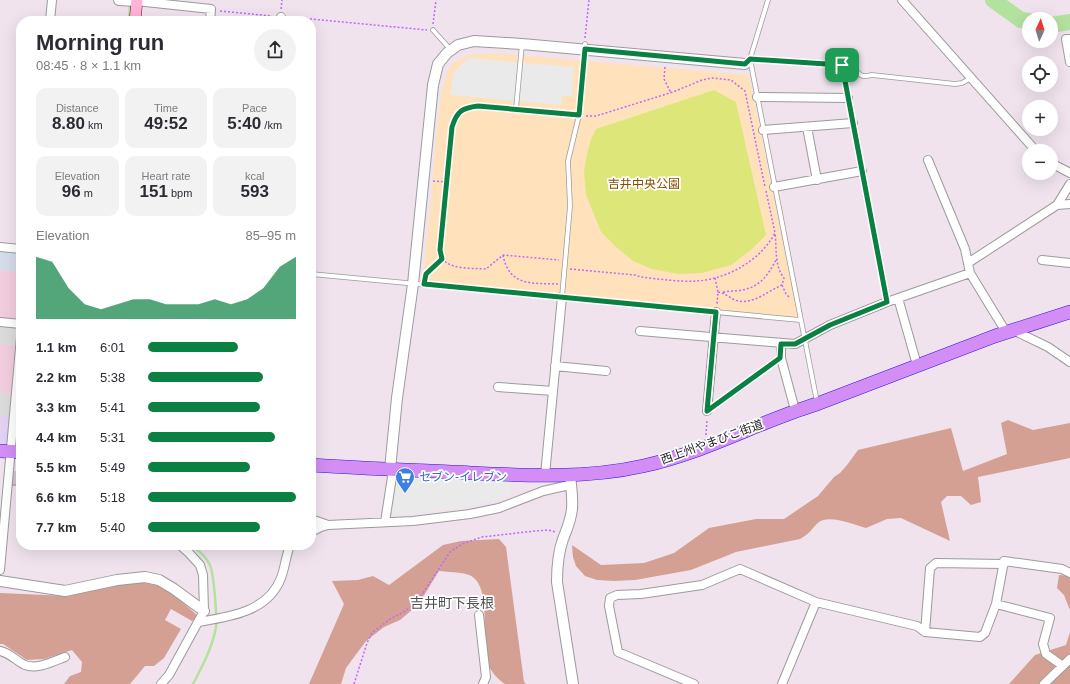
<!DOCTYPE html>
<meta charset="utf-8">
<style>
:root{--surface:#fff;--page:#f2f2f3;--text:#2b2b33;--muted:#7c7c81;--accent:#0b8043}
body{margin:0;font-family:Arial,"Noto Sans JP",sans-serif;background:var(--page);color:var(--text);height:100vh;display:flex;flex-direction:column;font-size:15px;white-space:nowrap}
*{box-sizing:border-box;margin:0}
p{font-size:13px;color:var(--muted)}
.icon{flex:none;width:22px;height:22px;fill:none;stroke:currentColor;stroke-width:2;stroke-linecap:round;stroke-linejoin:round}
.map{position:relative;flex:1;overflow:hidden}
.drawer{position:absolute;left:16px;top:16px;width:300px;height:534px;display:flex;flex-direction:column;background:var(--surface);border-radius:16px;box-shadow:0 4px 16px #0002}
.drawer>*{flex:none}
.needle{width:26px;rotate:4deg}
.fabs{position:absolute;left:1022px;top:12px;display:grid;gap:8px}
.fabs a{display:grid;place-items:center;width:36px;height:36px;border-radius:50%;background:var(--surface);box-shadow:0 4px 16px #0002;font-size:20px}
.pin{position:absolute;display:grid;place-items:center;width:34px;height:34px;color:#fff;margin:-17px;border-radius:8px;box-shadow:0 2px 6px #0006}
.round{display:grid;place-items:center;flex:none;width:42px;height:42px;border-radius:21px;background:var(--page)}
.overview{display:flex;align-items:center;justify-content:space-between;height:68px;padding:0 20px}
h1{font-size:22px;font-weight:700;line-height:30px}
.stats{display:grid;grid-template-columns:repeat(3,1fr);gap:6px;height:68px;padding:4px 20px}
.stats div{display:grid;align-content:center;border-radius:10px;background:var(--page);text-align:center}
.stats b{font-size:17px;font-weight:700}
.stats small{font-size:11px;font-weight:400}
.stats p{font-size:11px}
.chart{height:112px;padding:8px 20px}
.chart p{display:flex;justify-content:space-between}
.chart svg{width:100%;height:72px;margin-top:4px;fill:var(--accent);opacity:.7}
ul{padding:0 20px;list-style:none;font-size:13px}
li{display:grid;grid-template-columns:64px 48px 1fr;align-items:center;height:30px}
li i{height:10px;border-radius:5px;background:var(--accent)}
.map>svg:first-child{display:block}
.residential{fill:#dcdbdc}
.commercial{fill:#e3d1f3}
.industrial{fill:#d5dcea}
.farmland{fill:#f1cddd}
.forest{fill:#d4a094}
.park{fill:#ffe2bc}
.pitch{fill:#dde779}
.parking{fill:#eaeaea}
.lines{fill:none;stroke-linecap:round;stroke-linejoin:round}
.stream{stroke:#b3e29f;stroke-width:2.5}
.river{stroke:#b3e29f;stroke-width:16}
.building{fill:#d6c3d8;filter:url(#shadow)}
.service-casing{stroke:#9b9b9b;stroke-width:5.5}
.minor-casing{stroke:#9b9b9b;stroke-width:10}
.tertiary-casing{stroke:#9b9b9b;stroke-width:12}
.secondary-casing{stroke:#7b0032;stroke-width:12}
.trunk-casing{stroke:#3112ec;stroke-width:14}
.path{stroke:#c066ff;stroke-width:1.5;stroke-dasharray:2 2;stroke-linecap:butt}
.service{stroke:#fff;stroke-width:4}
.minor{stroke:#fff;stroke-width:8}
.tertiary{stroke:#fff;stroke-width:10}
.secondary{stroke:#ffb3d6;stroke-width:11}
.trunk{stroke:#d28ef4;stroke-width:13}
.route-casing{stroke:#fff;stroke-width:8}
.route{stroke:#0b8043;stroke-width:5}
.labels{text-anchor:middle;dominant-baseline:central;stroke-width:3.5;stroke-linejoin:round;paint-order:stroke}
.park-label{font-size:12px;fill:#884e00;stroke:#fff}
.street-label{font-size:12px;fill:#1e1e1e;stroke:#fff}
.shop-label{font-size:12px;fill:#366cbe;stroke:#fff;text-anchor:start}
.quarter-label{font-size:14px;fill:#515151;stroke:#fff}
</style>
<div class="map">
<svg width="1070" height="684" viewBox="0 0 1070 684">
<defs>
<filter id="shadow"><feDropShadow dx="-2.5" dy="2.5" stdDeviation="1" flood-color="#0004"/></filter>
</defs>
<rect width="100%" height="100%" fill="#f0e3ee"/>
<!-- residential -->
<path class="residential" d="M0,320L20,322L18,345L0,344Z
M0,393L14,394L12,416H0Z"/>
<!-- commercial -->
<path class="commercial" d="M0,416H12L9,447L0,446Z"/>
<!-- industrial -->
<path class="industrial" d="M0,248L21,250V272L0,270Z"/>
<!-- farmland -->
<path class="farmland" d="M0,270L21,272L20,322L0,320Z
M0,344L18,345L14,394L0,393Z"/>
<!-- forest -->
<path class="forest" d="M1008,420L1033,430L1070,423V458L978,477L981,502L971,505L961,496H947L941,502L950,541L901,518L887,519L866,528C855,525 829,514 819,522C811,529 811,533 800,539L736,552L691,570L635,580L614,581L597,580L585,576L576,566L573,557L572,545L601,565L644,563L674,553L709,528L756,519H784L818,496L834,477L840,473L847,465L858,450L951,428L963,471L1007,454L1001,423Z
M499,539L506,547L524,682L526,684H505C499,680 493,674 490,668C478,649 495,585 469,575C462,572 447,572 439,571L418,605L400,620L384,627L366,641L346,668L341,684H309L344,604L332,581L358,580L373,576L389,585L443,545L461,541Z
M1059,575L1070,576V610L1064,595L1057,588Z
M144,581L161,585L179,599L198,616L192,621L171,609L165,620L181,629L164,658L154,666H145L130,684H64L70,676L81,672L82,662L72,650L44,659L27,660L3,644H0V593L68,596L119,584Z
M1070,632V684H1009L1035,655L1066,645Z"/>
<!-- park -->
<path class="park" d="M508,54L749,75L798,317L423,282C426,246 430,211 433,176C435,155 439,78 451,66C465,50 490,54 508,54Z"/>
<!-- pitch -->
<path class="pitch" d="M714,90L736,102L766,235L752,249L731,265L702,273L678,274L652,269L633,261L615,246L601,232L586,195L584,172L587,154L591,139L596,129Z"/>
<!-- parking -->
<path class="parking" d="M468,58L574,67L572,96H562L561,105L450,95L454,72Z
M396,474L510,480V495L498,499L461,508L392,516Z"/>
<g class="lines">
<!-- stream -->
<path class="stream" d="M129,21L130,4
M191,545C199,551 208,558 211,568C214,579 217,615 216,627C213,646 202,667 193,684"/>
<!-- river -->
<path class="river" d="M993,0L1021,20L1029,21
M1051,25L1070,22"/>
</g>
<!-- building -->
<path class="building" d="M14,471H21V484H13Z"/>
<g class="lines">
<defs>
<path id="service" d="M768,0L750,59L817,402
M433,30L450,49
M749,60L750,59L849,66C862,71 856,79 872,75L955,84L962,83L971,78
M842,65L887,302
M516,109L522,44
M311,274L800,320
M562,297L570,206L568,161L579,115L585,44
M708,411L781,358"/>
<path id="minor" d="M902,0L1036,151
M136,1L211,9L210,21
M50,21L52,0
M280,21L281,17
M1070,39H1066L1070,62
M757,97L848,98
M807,127L817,180
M763,130L853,123
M928,160L965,249L970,273L1006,332
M1051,163L1070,173
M774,187L862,171
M1057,205L1070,204
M0,247L21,249
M1042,260L1070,263
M968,263L1057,205L1070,184
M898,298L917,365
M0,322L21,324
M1013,330L1048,347L1070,362
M640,331L795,344L830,325L887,302L970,273
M781,344V358L795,410
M555,366L606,371
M498,387L553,391
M707,411L716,312
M545,475L562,297
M311,519L328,525
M385,522L392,477L390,469
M311,532L321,527L328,525L413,521L470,514L499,508L543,491L565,486
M0,570L21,337
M996,604L1050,618L1043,644L1046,654L1063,666
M479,615L486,677L483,684
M198,622C229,617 268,612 281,578C285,567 286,556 290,545
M925,632L930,568L936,563L1004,564
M0,651C10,653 16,661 25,665C37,670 54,661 65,657
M161,684L169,675L204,611L203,575L200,565L189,553L180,545
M694,684L618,652L609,606L610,598L617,595L641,594L702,585L740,569L816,602L917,626L925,632L980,637L985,633L996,604L1004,561L1062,569L1070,573
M782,684L816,602
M1044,684L1070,659"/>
<path id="tertiary" d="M119,0L136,1
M390,469L397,398L413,284L433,85L438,64L447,53L458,45L474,41L522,44L745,64
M570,475C571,486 573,498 572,509C571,520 567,529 563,539C558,553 557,567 557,582L573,684
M0,581L65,591L117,580L145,577L159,580L174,589L204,611"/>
<path id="secondary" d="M135,21L137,0"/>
<path id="trunk" d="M0,451L21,452
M311,465C358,468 406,470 453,472C517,475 581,480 643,466C704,453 758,422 817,404L995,336L1070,312"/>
</defs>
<!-- service casing -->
<use href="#service" class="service-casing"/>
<!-- minor casing -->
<use href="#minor" class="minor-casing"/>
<!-- tertiary casing -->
<use href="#tertiary" class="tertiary-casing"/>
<!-- secondary casing -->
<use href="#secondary" class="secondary-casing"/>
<!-- trunk casing -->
<use href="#trunk" class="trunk-casing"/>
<!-- path -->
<path class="path" d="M281,9L282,0
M220,11L272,16
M290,17L427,30
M433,24L436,0
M585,38L589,0
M665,67L664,79L671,93
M510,109C486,107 462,98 452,127L440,250C441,253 441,257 443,259C450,270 475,268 486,269L503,255L559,260
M522,110L572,115
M586,116H596L673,92L702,80L712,78L731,80L745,91L765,187
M433,181L447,182
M503,255C509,287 533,283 558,284
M570,269L635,275L641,277C658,279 680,282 697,281C727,279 760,261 775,233L766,191
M425,278L426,274L442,259
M715,278L718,292L717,304
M782,285L786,294L790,298
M718,292C726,293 730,299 738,301C754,304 768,291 782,285L784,278C774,265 777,249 775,233
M723,292C730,291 736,291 742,290C760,287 768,275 776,260
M706,435L707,419
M354,684L367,643L372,633L390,619L404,612L417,602L450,552L462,544L482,537L535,531L548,530L556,532"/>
<!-- service -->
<use href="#service" class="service"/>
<!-- minor -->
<use href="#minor" class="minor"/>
<!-- tertiary -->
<use href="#tertiary" class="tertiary"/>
<!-- secondary -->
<use href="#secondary" class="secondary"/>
<!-- trunk -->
<use href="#trunk" class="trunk"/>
</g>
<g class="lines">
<defs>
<path id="route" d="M585,49L745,64L750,59L842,65L887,302L830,325L795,344H781L780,358L707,411L716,312L424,284L426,274L442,259L440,250L452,127C457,111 462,108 478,106L579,115Z"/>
</defs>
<!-- route casing -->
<use href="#route" class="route-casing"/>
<!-- route -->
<use href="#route" class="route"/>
</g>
<!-- icons -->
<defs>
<symbol id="supermarket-pin" viewBox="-11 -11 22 30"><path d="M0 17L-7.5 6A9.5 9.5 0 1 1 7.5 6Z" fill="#3f7fe0" stroke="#fff"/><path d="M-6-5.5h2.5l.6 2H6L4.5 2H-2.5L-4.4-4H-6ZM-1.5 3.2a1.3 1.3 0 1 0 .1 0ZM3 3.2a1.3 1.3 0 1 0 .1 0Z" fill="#fff"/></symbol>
</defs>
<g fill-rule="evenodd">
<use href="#supermarket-pin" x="394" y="466" width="22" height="30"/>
</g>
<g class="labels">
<!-- park labels -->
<g class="park-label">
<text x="644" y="184">吉井中央公園</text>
</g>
<!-- street labels -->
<g class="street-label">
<text transform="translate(712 442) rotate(-20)">西上州やまびこ街道</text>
</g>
<!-- shop labels -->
<g class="shop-label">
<text x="419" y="477">セブン-イレブン</text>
</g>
<!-- quarter labels -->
<g class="quarter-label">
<text x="452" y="603">吉井町下長根</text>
</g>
</g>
</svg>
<div class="fabs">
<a><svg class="needle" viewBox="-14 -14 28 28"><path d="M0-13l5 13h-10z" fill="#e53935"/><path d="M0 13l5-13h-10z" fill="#7c7c81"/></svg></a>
<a><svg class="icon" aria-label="locate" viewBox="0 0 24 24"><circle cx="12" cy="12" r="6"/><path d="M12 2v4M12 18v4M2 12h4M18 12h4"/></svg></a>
<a>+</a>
<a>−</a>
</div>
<div class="pin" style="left:842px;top:65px;background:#1e9e55"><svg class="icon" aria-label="arrive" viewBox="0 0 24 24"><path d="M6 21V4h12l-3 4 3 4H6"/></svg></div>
<section class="drawer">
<div class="overview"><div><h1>Morning run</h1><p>08:45 · 8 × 1.1 km</p></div><a class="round"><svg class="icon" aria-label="share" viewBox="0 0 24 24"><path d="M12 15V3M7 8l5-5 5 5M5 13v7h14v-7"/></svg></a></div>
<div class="stats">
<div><p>Distance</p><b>8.80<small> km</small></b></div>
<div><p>Time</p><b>49:52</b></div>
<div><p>Pace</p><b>5:40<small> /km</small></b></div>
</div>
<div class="stats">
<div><p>Elevation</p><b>96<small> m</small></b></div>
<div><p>Heart rate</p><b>151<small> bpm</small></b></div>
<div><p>kcal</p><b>593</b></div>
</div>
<div class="chart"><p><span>Elevation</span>85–95 m</p>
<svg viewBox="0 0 160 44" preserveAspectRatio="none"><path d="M0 44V6L10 9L20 25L30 35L40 38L50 35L60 32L70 32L80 35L90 35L100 35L110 32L120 35L130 32L140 25L150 12L160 6V44z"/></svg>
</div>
<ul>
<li><b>1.1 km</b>6:01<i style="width:61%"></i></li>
<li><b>2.2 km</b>5:38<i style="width:78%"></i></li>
<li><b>3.3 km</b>5:41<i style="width:76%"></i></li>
<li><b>4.4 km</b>5:31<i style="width:86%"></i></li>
<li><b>5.5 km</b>5:49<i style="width:69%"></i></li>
<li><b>6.6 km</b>5:18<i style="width:100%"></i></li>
<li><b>7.7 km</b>5:40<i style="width:76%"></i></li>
</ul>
</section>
</div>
